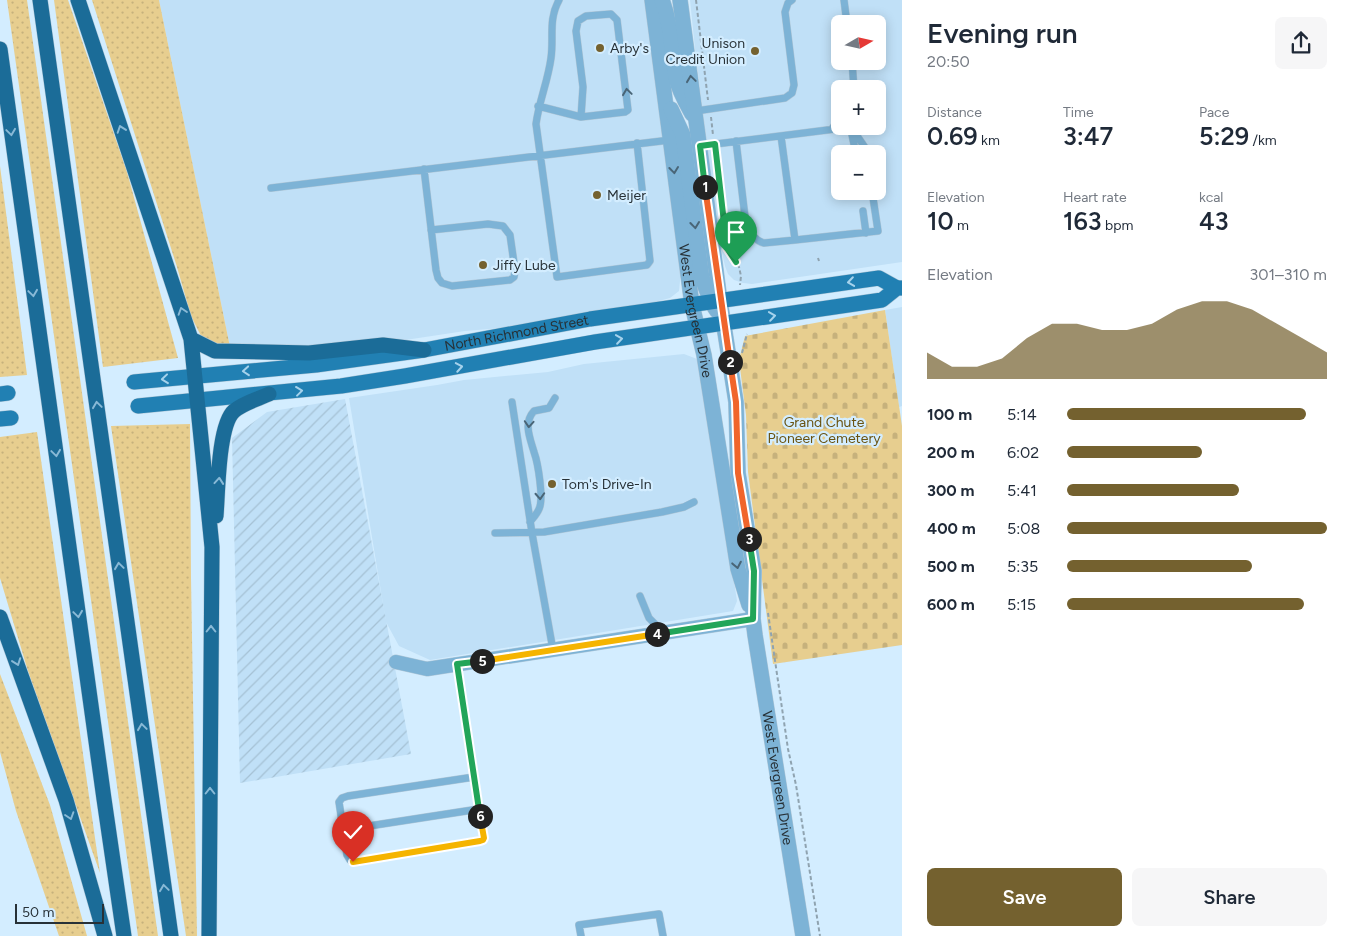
<!DOCTYPE html>
<meta charset="utf-8">
<style>
:root{--surface:#fff;--page:#f6f6f7;--text:#1f2937;--muted:#747a83;--accent:#74612f}
body{margin:0;font-family:Figtree,sans-serif;background:var(--page);color:var(--text);height:100vh;display:flex;flex-direction:column;font-size:19px;white-space:nowrap}
*{box-sizing:border-box;margin:0}
p{font-size:16px;color:var(--muted)}
.icon{flex:none;width:28px;height:28px;fill:none;stroke:currentColor;stroke-width:2;stroke-linecap:round;stroke-linejoin:round}
.map{position:relative;flex:1;overflow:hidden}
.side{display:flex;flex-direction:column;background:var(--surface);width:450px}
.side>*{flex:none}
.needle{width:32px;rotate:81deg}
.fabs{position:absolute;left:831px;top:15px;display:grid;gap:10px}
.fabs a{display:grid;place-items:center;width:55px;height:55px;border-radius:8px;background:var(--surface);box-shadow:0 2px 12px #0003;font-size:25px}
.scale{position:absolute;left:15px;bottom:12px;width:89px;box-sizing:border-box;padding-left:5px;border:2px solid #273137;border-top:0;font-size:14px;line-height:18px;white-space:nowrap;color:#273137;-webkit-text-stroke:4px #d3edff;paint-order:stroke}
.pin{position:absolute;display:grid;place-items:center;width:42px;height:42px;color:#fff;margin:-51px -21px;border-radius:50% 50% 50% 0;rotate:-45deg;box-shadow:0 0 5px #0007}
.pin .icon{rotate:45deg}
.km{position:absolute;width:25px;height:25px;margin:-12px;border-radius:50%;background:#222;color:#fff;font-size:14px;line-height:25px;text-align:center}
.round{display:grid;place-items:center;flex:none;width:52px;height:52px;border-radius:8px;background:var(--page)}
.summary{display:flex;align-items:center;justify-content:space-between;height:85px;padding:0 25px}
h1{font-size:28px;font-weight:600;line-height:38px}
.stats{display:grid;grid-template-columns:repeat(3,1fr);gap:8px;height:85px;padding:5px 25px}
.stats div{display:grid;align-content:center}
.stats b{font-size:25px;font-weight:600}
.stats small{font-size:14px;font-weight:400}
.stats p{font-size:14px}
.chart{height:140px;padding:10px 25px}
.chart p{display:flex;justify-content:space-between}
.chart svg{width:100%;height:90px;margin-top:5px;fill:var(--accent);opacity:.7}
.button{display:flex;gap:10px;margin-top:auto;padding:10px 25px}
.button a{flex:1;height:58px;border-radius:8px;background:var(--accent);color:#fff;font-size:20px;font-weight:600;line-height:58px;text-align:center}
.button a+a{background:var(--page);color:var(--text)}
ul{padding:0 25px;list-style:none;font-size:16px}
li{display:grid;grid-template-columns:80px 60px 1fr;align-items:center;height:38px}
li i{height:12px;border-radius:6px;background:var(--accent)}
main{display:flex;flex:1;min-height:0}
.map>svg:first-child{display:block}
.built{fill:#c0e0f7;fill-rule:evenodd}
.industrial{fill:url(#industrial-furrows)}
.grass{fill:url(#grass-dots)}
.cemetery{fill:url(#cemetery-stones)}
.lines{fill:none;stroke-linecap:round;stroke-linejoin:round}
.service-casing{stroke:#b1c7d7;stroke-width:8}
.minor-casing{stroke:#b1c7d7;stroke-width:15}
.tertiary-casing{stroke:#b1c7d7;stroke-width:16}
.primary-casing{stroke:#b1c7d7;stroke-width:16}
.motorway-casing{stroke:#b1c7d7;stroke-width:16}
.path{stroke:#8fa3b0;stroke-width:2;stroke-dasharray:4 2.5;stroke-linecap:butt}
.service{stroke:#7db3d6;stroke-width:7}
.minor{stroke:#7db3d6;stroke-width:14}
.tertiary{stroke:#7db3d6;stroke-width:15}
.primary{stroke:#2180b3;stroke-width:15}
.motorway{stroke:#1b6c98;stroke-width:15}
.oneway{stroke:#496577}
.oneway2{stroke:#89b9d6}
.oneway3{stroke:#a6d2ec}
.split-1-casing{stroke:#fff;stroke-width:10}
.split-2-casing{stroke:#fff;stroke-width:10}
.split-3-casing{stroke:#fff;stroke-width:10}
.split-4-casing{stroke:#fff;stroke-width:10}
.split-5-casing{stroke:#fff;stroke-width:10}
.split-6-casing{stroke:#fff;stroke-width:10}
.split-7-casing{stroke:#fff;stroke-width:10}
.split-1{stroke:#22a559;stroke-width:6}
.split-2{stroke:#f0652b;stroke-width:6}
.split-3{stroke:#f0652b;stroke-width:6}
.split-4{stroke:#22a559;stroke-width:6}
.split-5{stroke:#f5b400;stroke-width:6}
.split-6{stroke:#22a559;stroke-width:6}
.split-7{stroke:#f5b400;stroke-width:6}
.poi-dot{fill:#74612f;stroke:#d3edff;stroke-width:2}
.labels{text-anchor:middle;dominant-baseline:central;stroke-width:4.5;stroke-linejoin:round;paint-order:stroke}
.poi-label{font-size:14px;fill:#273137;stroke:#d3edff;text-anchor:start}
.street-label{font-size:14px;fill:#273137;stroke:#d3edff}
.park-label{font-size:14px;fill:#695312;stroke:#d3edff}
</style>
<main>
<div class="map">
<svg width="902" height="936" viewBox="0 0 902 936">
<defs>
<pattern id="industrial-furrows" width="10" height="10" patternUnits="userSpaceOnUse" patternTransform="scale(1.25)"><rect width="10" height="10" fill="#c0e0f7"/><path d="M-1 1l2-2M0 10L10 0M9 11l2-2" fill="none" stroke="#a5c1d4"/></pattern>
<pattern id="grass-dots" width="8" height="8" patternUnits="userSpaceOnUse" patternTransform="scale(1.25)"><rect width="8" height="8" fill="#e7ce8f"/><path d="M2 2h.1M6 6h.1" fill="none" stroke="#c6b17c" stroke-width="1.8" stroke-linecap="round"/></pattern>
<pattern id="cemetery-stones" width="16" height="16" patternUnits="userSpaceOnUse" patternTransform="scale(1.25)"><rect width="16" height="16" fill="#e7ce8f"/><path d="M2 7V4a2 2 0 0 1 4 0v3zM10 15v-3a2 2 0 0 1 4 0v3z" fill="#c6b17c"/></pattern>
</defs>
<rect width="100%" height="100%" fill="#d3edff"/>
<!-- built -->
<path class="built" d="M159,0H646L681,271L679,291L670,298L655,302L501,328L465,331L392,342L322,349L230,347Z
M690,0H902V262L752,284L743,283L734,280L728,274L725,266L718,236L695,49ZM840,24H878V61H840ZM840,89H878V126H840ZM840,154H878V191H840Z
M902,307V406L899,407L885,310Z
M684,354L697,359L709,414L737,601L733,611L430,660L399,646L386,622L349,398L437,385L464,380L548,372L584,364Z"/>
<!-- industrial -->
<path class="industrial" d="M345,399L411,754L240,783L232,438L267,412Z"/>
<!-- grass -->
<path class="grass" d="M7,0H27L158,936H138Z
M54,0H68L127,172L178,358L103,367Z
M92,0H159L230,347L215,345L202,338L191,316L177,267Z
M0,166L27,375L0,377Z
M190,424L191,578L197,936H186L111,426Z
M37,432L100,873L28,671L0,578V437Z
M0,674L50,805L87,936H59L16,811L0,752Z"/>
<!-- cemetery -->
<path class="cemetery" d="M885,310L902,426V645L773,664L748,472L746,415L739,360L745,336Z"/>
<g class="lines">
<defs>
<path id="service" d="M559,0C548,20 554,37 551,58C548,81 539,101 536,124L557,277L647,265L650,261L637,143
M844,0L847,24
M852,61L854,89
M538,106L581,117L625,112L628,110L617,20L611,14L586,16L578,21L576,31L583,87L581,117
M696,111L785,98L792,93L794,85L785,12L788,3L792,0
M832,129L840,117
M851,130L856,154
M781,136L795,240L878,231L872,191
M736,141L746,225C750,232 755,241 764,243L795,240
M700,146L851,127L866,149L867,154
M424,169L436,270L438,278L442,283L452,286L510,280L514,277L515,270L510,235L503,226L488,224L431,230
M271,188L670,140
M863,211L866,233
M512,402L532,533L553,650
M530,522C533,518 537,514 539,509C544,499 538,463 534,452C530,438 523,423 534,411L549,408L555,398
M495,533L544,532L662,512L684,507L694,502
M640,596L649,618L664,633
M457,664L484,838L483,840L353,862L350,860L347,855L339,802L342,798L348,796L474,777
M343,830L479,809
M581,936L579,925L659,914L663,936"/>
<path id="minor" d="M396,662L427,669L753,619"/>
<g id="tertiary">
<path id="s1" d="M652,0L692,305L704,355L738,569L749,605"/>
<path d="M662,0C672,25 671,52 676,78C679,91 686,103 692,114"/>
<path id="s2" d="M680,0L720,301L736,402L738,473L754,571L753,619L755,635L803,936"/>
<path d="M671,109L683,135L702,278L711,302L717,311"/>
</g>
<g id="primary">
<path id="s3" d="M134,382L316,365L424,350L590,319L879,278L897,288"/>
<path d="M0,394L8,393"/>
<path d="M138,406L341,386L405,376L595,342L882,300L897,288H902"/>
<path d="M0,419L11,418"/>
</g>
<path id="motorway" d="M40,0L171,936
M78,0L191,339L212,547L209,936
M0,49L104,799L124,936
M191,339L215,351L309,353L383,345L424,350
M216,516C218,493 218,425 234,411C243,403 258,399 269,394
M0,617L66,800L105,936"/>
</defs>
<!-- service casing -->
<use href="#service" class="service-casing"/>
<!-- minor casing -->
<use href="#minor" class="minor-casing"/>
<!-- tertiary casing -->
<use href="#tertiary" class="tertiary-casing"/>
<!-- primary casing -->
<use href="#primary" class="primary-casing"/>
<!-- motorway casing -->
<use href="#motorway" class="motorway-casing"/>
<!-- path -->
<path class="path" d="M696,0L708,100
M711,117L713,135
M716,154L720,187
M727,248L739,267L741,276L740,285
M818,258L819,261
M742,353L747,334
M768,613L788,749L796,785L820,936"/>
<!-- service -->
<use href="#service" class="service"/>
<!-- minor -->
<use href="#minor" class="minor"/>
<!-- tertiary -->
<use href="#tertiary" class="tertiary"/>
<!-- primary -->
<use href="#primary" class="primary"/>
<!-- motorway -->
<use href="#motorway" class="motorway"/>
</g>
<!-- one-way arrows -->
<defs><path id="oneway-chevron" d="M-2-3.5L2.5 0L-2 3.5" fill="none" stroke-width="1.6" stroke-linecap="round" stroke-linejoin="round" transform="scale(1.25)"/></defs>
<g class="oneway">
<use href="#oneway-chevron" transform="translate(691 79) rotate(-98)"/>
<use href="#oneway-chevron" transform="translate(627 92) rotate(-98)"/>
<use href="#oneway-chevron" transform="translate(674 170) rotate(83)"/>
<use href="#oneway-chevron" transform="translate(695 225) rotate(83)"/>
<use href="#oneway-chevron" transform="translate(529 424) rotate(94)"/>
<use href="#oneway-chevron" transform="translate(540 496) rotate(87)"/>
<use href="#oneway-chevron" transform="translate(737 565) rotate(79)"/>
</g>
<g class="oneway2">
<use href="#oneway-chevron" transform="translate(121 129) rotate(-109)"/>
<use href="#oneway-chevron" transform="translate(11 132) rotate(82)"/>
<use href="#oneway-chevron" transform="translate(33 293) rotate(82)"/>
<use href="#oneway-chevron" transform="translate(182 311) rotate(-108)"/>
<use href="#oneway-chevron" transform="translate(97 405) rotate(-98)"/>
<use href="#oneway-chevron" transform="translate(56 453) rotate(82)"/>
<use href="#oneway-chevron" transform="translate(219 481) rotate(-85)"/>
<use href="#oneway-chevron" transform="translate(119 566) rotate(-98)"/>
<use href="#oneway-chevron" transform="translate(78 614) rotate(82)"/>
<use href="#oneway-chevron" transform="translate(211 629) rotate(-90)"/>
<use href="#oneway-chevron" transform="translate(17 662) rotate(70)"/>
<use href="#oneway-chevron" transform="translate(142 727) rotate(-98)"/>
<use href="#oneway-chevron" transform="translate(210 791) rotate(-90)"/>
<use href="#oneway-chevron" transform="translate(70 816) rotate(72)"/>
<use href="#oneway-chevron" transform="translate(164 888) rotate(-98)"/>
</g>
<g class="oneway3">
<use href="#oneway-chevron" transform="translate(851 282) rotate(172)"/>
<use href="#oneway-chevron" transform="translate(772 316) rotate(-8)"/>
<use href="#oneway-chevron" transform="translate(619 339) rotate(-8)"/>
<use href="#oneway-chevron" transform="translate(459 367) rotate(-10)"/>
<use href="#oneway-chevron" transform="translate(246 371) rotate(175)"/>
<use href="#oneway-chevron" transform="translate(165 379) rotate(174)"/>
<use href="#oneway-chevron" transform="translate(299 391) rotate(-7)"/>
</g>
<g class="lines">
<defs>
<path id="split-1" d="M705,187L700,146L715,144L726,240L727,248L736,262"/>
<path id="split-2" d="M705,187L730,362"/>
<path id="split-3" d="M730,362L736,402L738,473L749,539"/>
<path id="split-4" d="M657,634L753,619L754,571L749,539"/>
<path id="split-5" d="M482,661L657,634"/>
<path id="split-6" d="M480,816L457,664L482,661"/>
<path id="split-7" d="M353,862L480,841L483,840L484,838L480,816"/>
</defs>
<!-- split-1 casing -->
<use href="#split-1" class="split-1-casing"/>
<!-- split-2 casing -->
<use href="#split-2" class="split-2-casing"/>
<!-- split-3 casing -->
<use href="#split-3" class="split-3-casing"/>
<!-- split-4 casing -->
<use href="#split-4" class="split-4-casing"/>
<!-- split-5 casing -->
<use href="#split-5" class="split-5-casing"/>
<!-- split-6 casing -->
<use href="#split-6" class="split-6-casing"/>
<!-- split-7 casing -->
<use href="#split-7" class="split-7-casing"/>
<!-- split-1 -->
<use href="#split-1" class="split-1"/>
<!-- split-2 -->
<use href="#split-2" class="split-2"/>
<!-- split-3 -->
<use href="#split-3" class="split-3"/>
<!-- split-4 -->
<use href="#split-4" class="split-4"/>
<!-- split-5 -->
<use href="#split-5" class="split-5"/>
<!-- split-6 -->
<use href="#split-6" class="split-6"/>
<!-- split-7 -->
<use href="#split-7" class="split-7"/>
</g>
<!-- markers -->
<g class="poi-dot">
<circle cx="600" cy="48" r="5"/>
<circle cx="755" cy="51" r="5"/>
<circle cx="597" cy="195" r="5"/>
<circle cx="483" cy="265" r="5"/>
<circle cx="552" cy="484" r="5"/>
</g>
<g class="labels">
<!-- poi labels -->
<g class="poi-label">
<text x="745" y="43" text-anchor="end">Unison<tspan x="745" dy="16">Credit Union</tspan></text>
<text x="610" y="48">Arby's</text>
<text x="607" y="195">Meijer</text>
<text x="493" y="265">Jiffy Lube</text>
<text x="562" y="484">Tom's Drive-In</text>
</g>
<!-- street labels -->
<g class="street-label">
<text stroke="none"><textPath href="#s1" startOffset="314">West Evergreen Drive</textPath></text>
<text stroke="none"><textPath href="#s3" startOffset="386">North Richmond Street</textPath></text>
<text stroke="none"><textPath href="#s2" startOffset="785">West Evergreen Drive</textPath></text>
</g>
<!-- park labels -->
<g class="park-label">
<text x="824" y="422">Grand Chute<tspan x="824" dy="16">Pioneer Cemetery</tspan></text>
</g>
</g>
</svg>
<div class="fabs">
<a><svg class="needle" viewBox="-14 -14 28 28"><path d="M0-13l5 13h-10z" fill="#e53935"/><path d="M0 13l5-13h-10z" fill="#747a83"/></svg></a>
<a>+</a>
<a>−</a>
</div>
<div class="scale">50 m</div>
<div class="pin" style="left:736px;top:262px;background:#1e9e55"><svg class="icon" aria-label="arrive" viewBox="0 0 24 24"><path d="M6 21V4h12l-3 4 3 4H6"/></svg></div>
<div class="pin" style="left:353px;top:862px;background:#d93025"><svg class="icon" aria-label="check" viewBox="0 0 24 24"><path d="M5 12l5 5 9-10"/></svg></div>
<b class="km" style="left:705px;top:187px">1</b>
<b class="km" style="left:730px;top:362px">2</b>
<b class="km" style="left:749px;top:539px">3</b>
<b class="km" style="left:657px;top:634px">4</b>
<b class="km" style="left:482px;top:661px">5</b>
<b class="km" style="left:480px;top:816px">6</b>
</div>
<section class="side">
<div class="summary"><div><h1>Evening run</h1><p>20:50</p></div><a class="round"><svg class="icon" aria-label="share" viewBox="0 0 24 24"><path d="M12 15V3M7 8l5-5 5 5M5 13v7h14v-7"/></svg></a></div>
<div class="stats">
<div><p>Distance</p><b>0.69<small> km</small></b></div>
<div><p>Time</p><b>3:47</b></div>
<div><p>Pace</p><b>5:29<small> /km</small></b></div>
</div>
<div class="stats">
<div><p>Elevation</p><b>10<small> m</small></b></div>
<div><p>Heart rate</p><b>163<small> bpm</small></b></div>
<div><p>kcal</p><b>43</b></div>
</div>
<div class="chart"><p><span>Elevation</span>301–310 m</p>
<svg viewBox="0 0 160 44" preserveAspectRatio="none"><path d="M0 44V31L10 38L20 38L30 34L40 24L50 17L60 17L70 20L80 20L90 17L100 10L110 6L120 6L130 10L140 17L150 24L160 31V44z"/></svg>
</div>
<ul>
<li><b>100 m</b>5:14<i style="width:92%"></i></li>
<li><b>200 m</b>6:02<i style="width:52%"></i></li>
<li><b>300 m</b>5:41<i style="width:66%"></i></li>
<li><b>400 m</b>5:08<i style="width:100%"></i></li>
<li><b>500 m</b>5:35<i style="width:71%"></i></li>
<li><b>600 m</b>5:15<i style="width:91%"></i></li>
</ul>
<div class="button"><a>Save</a><a>Share</a></div>
</section>
</main>
